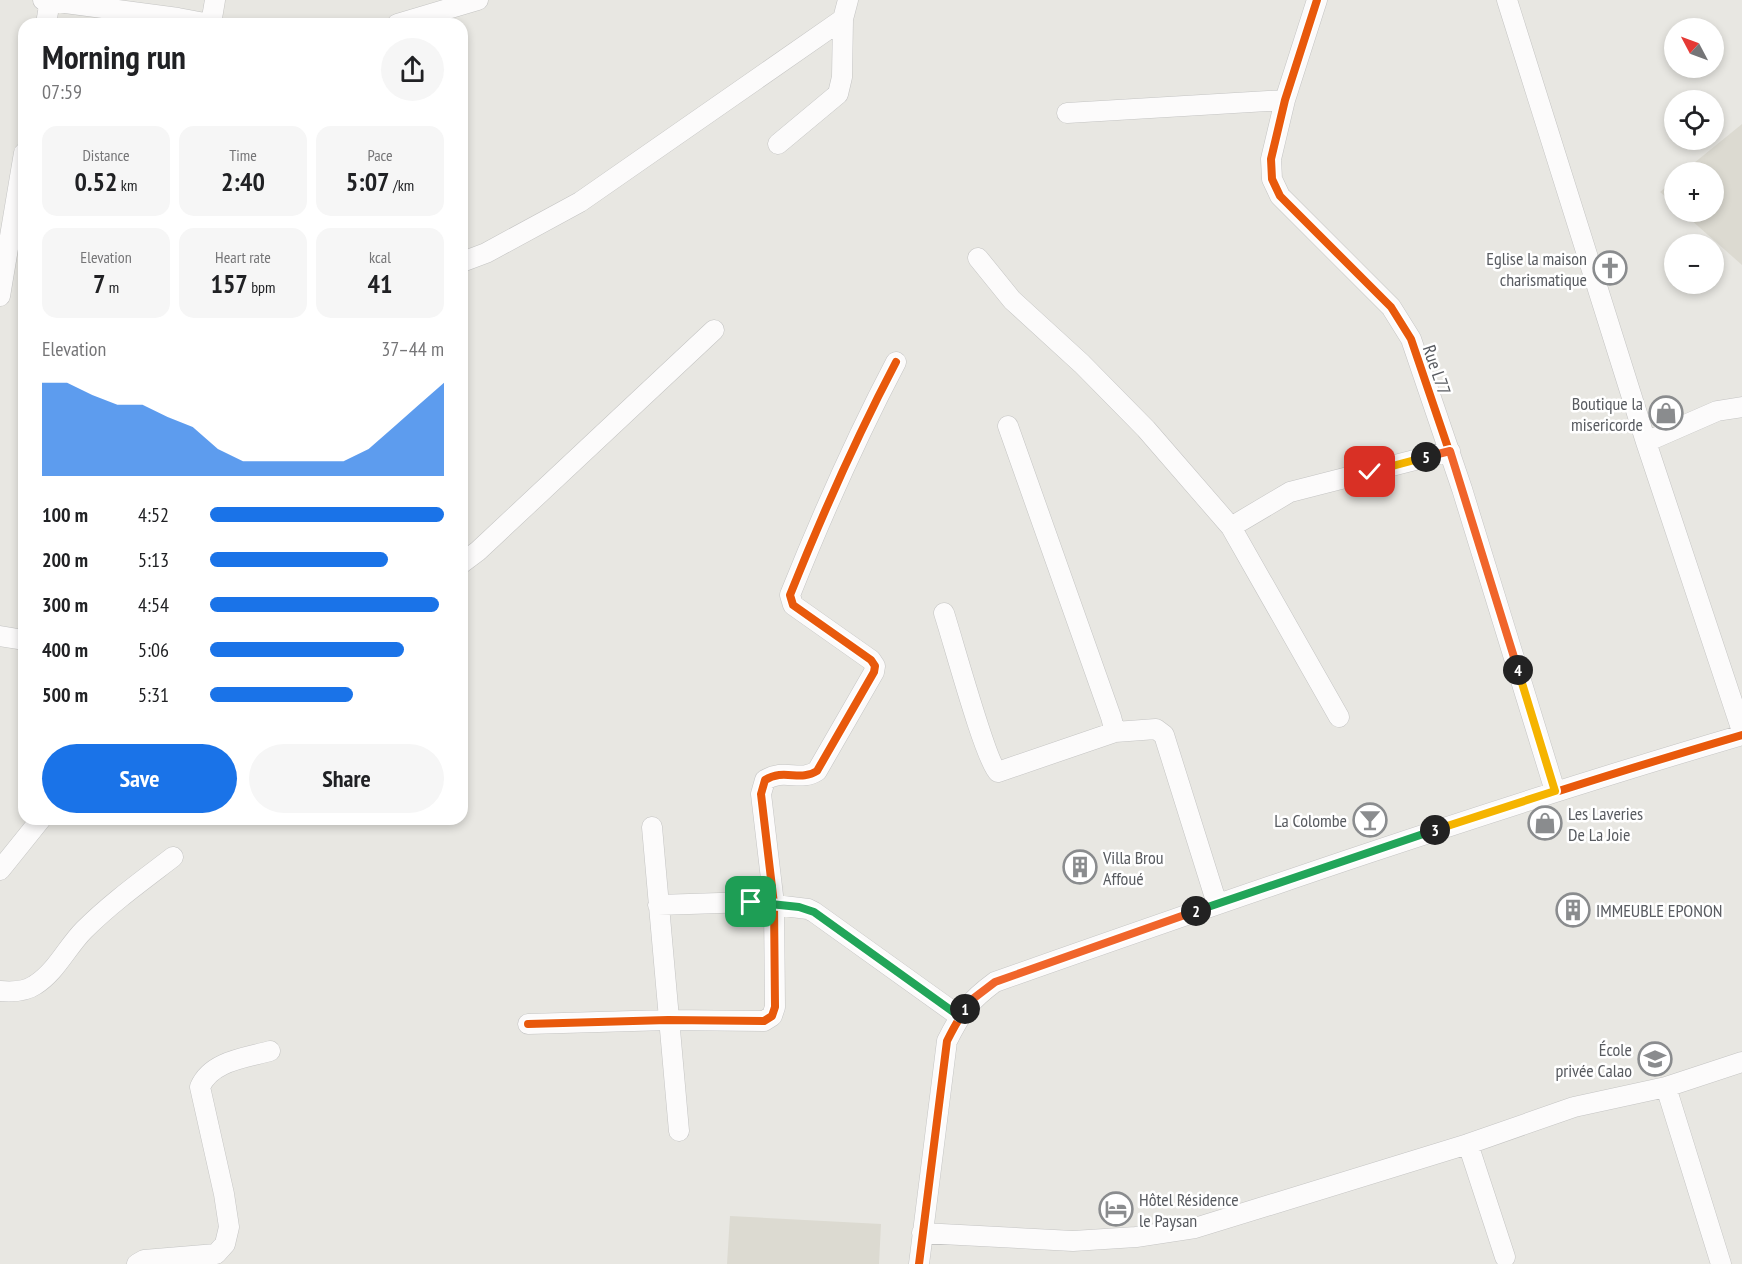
<!DOCTYPE html>
<meta charset="utf-8">
<style>
:root{--surface:#fff;--page:#f6f6f6;--text:#202124;--muted:#757577;--accent:#1a73e8}
body{margin:0;font-family:"PT Sans Narrow",sans-serif;background:var(--page);color:var(--text);height:100vh;display:flex;flex-direction:column;font-size:22px;white-space:nowrap}
*{box-sizing:border-box;margin:0}
p{font-size:20px;color:var(--muted)}
.icon{flex:none;width:33px;height:33px;fill:none;stroke:currentColor;stroke-width:2;stroke-linecap:round;stroke-linejoin:round}
.map{position:relative;flex:1;overflow:hidden}
.drawer{position:absolute;left:18px;top:18px;width:450px;height:807px;display:flex;flex-direction:column;background:var(--surface);border-radius:18px;box-shadow:0 3px 9px #0003}
.drawer>*{flex:none}
.needle{width:39px;rotate:311deg}
.fabs{position:absolute;left:1664px;top:18px;display:grid;gap:12px}
.fabs a{display:grid;place-items:center;width:60px;height:60px;border-radius:50%;background:var(--surface);box-shadow:0 3px 9px #0003;font-size:30px}
.pin{position:absolute;display:grid;place-items:center;width:51px;height:51px;color:#fff;margin:-26px;border-radius:12px;box-shadow:0 3px 9px #0006}
.km{position:absolute;width:30px;height:30px;margin:-15px;border-radius:50%;background:#222;color:#fff;font-size:16px;line-height:30px;text-align:center}
.round{display:grid;place-items:center;flex:none;width:63px;height:63px;border-radius:32px;background:var(--page)}
.headline{display:flex;align-items:center;justify-content:space-between;height:102px;padding:0 24px}
h1{font-size:33px;font-weight:600;line-height:45px}
.stats{display:grid;grid-template-columns:repeat(3,1fr);gap:9px;height:102px;padding:6px 24px}
.stats div{display:grid;align-content:center;border-radius:15px;background:var(--page);text-align:center}
.stats b{font-size:26px;font-weight:600}
.stats small{font-size:16px;font-weight:400}
.stats p{font-size:16px}
.chart{height:168px;padding:12px 24px}
.chart p{display:flex;justify-content:space-between}
.chart svg{width:100%;height:108px;margin-top:6px;fill:var(--accent);opacity:.7}
.primary-button{display:flex;gap:12px;margin-top:auto;padding:12px 24px}
.primary-button a{flex:1;height:69px;border-radius:36px;background:var(--accent);color:#fff;font-size:24px;font-weight:600;line-height:69px;text-align:center}
.primary-button a+a{background:var(--page);color:var(--text)}
ul{padding:0 24px;list-style:none;font-size:20px}
li{display:grid;grid-template-columns:96px 72px 1fr;align-items:center;height:45px}
li i{height:15px;border-radius:8px;background:var(--accent)}
.map>svg:first-child{display:block}
.education{fill:#dcdad1}
.lines{fill:none;stroke-linecap:round;stroke-linejoin:round}
.minor-casing{stroke:#c4c4c3;stroke-width:21}
.minor{stroke:#fcfbfb;stroke-width:20}
.cycleway-casing{stroke:#fff;stroke-width:11}
.cycleway{stroke:#e8590c;stroke-width:8}
.split-1-casing{stroke:#fff;stroke-width:12}
.split-2-casing{stroke:#fff;stroke-width:12}
.split-3-casing{stroke:#fff;stroke-width:12}
.split-4-casing{stroke:#fff;stroke-width:12}
.split-5-casing{stroke:#fff;stroke-width:12}
.split-6-casing{stroke:#fff;stroke-width:12}
.split-1{stroke:#22a559;stroke-width:8}
.split-2{stroke:#f0652b;stroke-width:8}
.split-3{stroke:#22a559;stroke-width:8}
.split-4{stroke:#f5b400;stroke-width:8}
.split-5{stroke:#f0652b;stroke-width:8}
.split-6{stroke:#f5b400;stroke-width:8}
.labels{text-anchor:middle;dominant-baseline:central;stroke-width:5;stroke-linejoin:round;paint-order:stroke}
.poi-label{font-size:18px;fill:#585b60;stroke:#fff;text-anchor:end}
.street-label{font-size:18px;fill:#585b60;stroke:#fff}
</style>
<div class="map">
<svg width="1742" height="1264" viewBox="0 0 1742 1264">
<rect width="100%" height="100%" fill="#e8e7e2"/>
<!-- education -->
<path class="education" d="M1742,124V265L1682,212H1713V172H1683Z
M1674,180V204L1660,192Z
M730,1216L881,1224L879,1264H727Z"/>
<g class="lines">
<defs>
<path id="minor" d="M43,0L178,18L210,24
M1317,0L1285,100L1271,159L1272,179L1280,196L1391,307L1411,339L1462,489L1555,791
M1507,0L1646,442L1742,731
M46,24L50,0
M211,24L215,0
M397,24L478,0
M1067,113L1285,100
M778,144L838,94L842,77L843,19L848,0
M978,258L1012,300L1082,364L1146,429L1231,527
M462,262L486,253L580,202L843,19
M0,296L24,153
M1008,426L1111,717L1115,732L1156,729L1164,735L1217,904
M1646,442L1717,411L1742,407
M462,563L478,551L714,330
M944,613C952,637 986,763 998,772L1115,732
M0,636L24,640
M1339,717L1231,527L1290,492L1450,451
M652,827L679,1131
M0,870L41,819
M658,905L751,902L808,909L814,912L959,1016
M0,991C12,992 25,992 35,985C56,972 67,947 84,930C111,903 143,880 173,857
M528,1024L668,1020L764,1021L772,1016L775,1007L774,904L761,794L765,780C784,768 800,782 817,771L874,672L875,666L871,660L793,605L790,595C822,515 856,438 896,362
M1666,1087L1721,1264
M1468,1144L1505,1257
M922,1233L1073,1241L1136,1237L1195,1228L1468,1144L1574,1107L1666,1087L1742,1062
M137,1264L144,1260L216,1254L225,1244L229,1227L224,1194L200,1087C211,1061 245,1058 270,1051
M919,1264L947,1041C961,1013 969,1001 995,982C1242,895 1490,809 1742,735"/>
</defs>
<!-- minor casing -->
<use href="#minor" class="minor-casing"/>
<!-- minor -->
<use href="#minor" class="minor"/>
<defs>
<path id="cycleway" d="M1317,0L1285,100L1271,159L1272,179L1280,196L1391,307L1411,339L1462,489L1555,791
M528,1024L668,1020L764,1021L772,1016L775,1007L774,904L761,794L765,780C784,768 800,782 817,771L874,672L875,666L871,660L793,605L790,595C822,515 856,438 896,362
M919,1264L947,1041C961,1013 969,1001 995,982C1242,895 1490,809 1742,735"/>
</defs>
<!-- cycleway casing -->
<use href="#cycleway" class="cycleway-casing"/>
<!-- cycleway -->
<use href="#cycleway" class="cycleway"/>
</g>
<g class="lines">
<defs>
<path id="split-1" d="M751,902L799,907L814,912L959,1016L965,1009"/>
<path id="split-2" d="M965,1009L974,998L995,982L1196,911"/>
<path id="split-3" d="M1196,911L1435,830"/>
<path id="split-4" d="M1435,830L1555,791L1518,670"/>
<path id="split-5" d="M1426,457L1450,451L1518,670"/>
<path id="split-6" d="M1370,472L1426,457"/>
</defs>
<!-- split-1 casing -->
<use href="#split-1" class="split-1-casing"/>
<!-- split-2 casing -->
<use href="#split-2" class="split-2-casing"/>
<!-- split-3 casing -->
<use href="#split-3" class="split-3-casing"/>
<!-- split-4 casing -->
<use href="#split-4" class="split-4-casing"/>
<!-- split-5 casing -->
<use href="#split-5" class="split-5-casing"/>
<!-- split-6 casing -->
<use href="#split-6" class="split-6-casing"/>
<!-- split-1 -->
<use href="#split-1" class="split-1"/>
<!-- split-2 -->
<use href="#split-2" class="split-2"/>
<!-- split-3 -->
<use href="#split-3" class="split-3"/>
<!-- split-4 -->
<use href="#split-4" class="split-4"/>
<!-- split-5 -->
<use href="#split-5" class="split-5"/>
<!-- split-6 -->
<use href="#split-6" class="split-6"/>
</g>
<!-- icons -->
<defs>
<symbol id="church-ring" viewBox="-11 -11 22 22"><circle r="9.5" fill="#fff" stroke="#8a8c8e" stroke-width="1.5"/><path d="M-1.2-6h2.4v3.5h3.3v2.4h-3.3V6h-2.4V-.1h-3.3v-2.4h3.3Z" fill="#8a8c8e"/></symbol>
<symbol id="shop-ring" viewBox="-11 -11 22 22"><circle r="9.5" fill="#fff" stroke="#8a8c8e" stroke-width="1.5"/><path d="M-5-2.5h2.3a2.7 3.5 0 0 1 5.4 0H5L5.5 6h-11ZM-1.5-2.5h3a1.5 2.3 0 0 0-3 0Z" fill="#8a8c8e"/></symbol>
<symbol id="bar-ring" viewBox="-11 -11 22 22"><circle r="9.5" fill="#fff" stroke="#8a8c8e" stroke-width="1.5"/><path d="M-6-5H6L.8 .8V4.5H3.5V6h-7V4.5H-.8V.8Z" fill="#8a8c8e"/></symbol>
<symbol id="building-ring" viewBox="-11 -11 22 22"><circle r="9.5" fill="#fff" stroke="#8a8c8e" stroke-width="1.5"/><path d="M-4-6H4V6H1V3H-1V6H-4ZM-2.5-4.3h1.7v1.8h-1.7ZM.8-4.3h1.7v1.8H.8ZM-2.5-1h1.7V.8h-1.7ZM.8-1h1.7V.8H.8Z" fill="#8a8c8e"/></symbol>
<symbol id="school-ring" viewBox="-11 -11 22 22"><circle r="9.5" fill="#fff" stroke="#8a8c8e" stroke-width="1.5"/><path d="M0-5L7-2L0 1L-7-2ZM-4 1L0 2.5L4 1V4Q0 6-4 4Z" fill="#8a8c8e"/></symbol>
<symbol id="hotel-ring" viewBox="-11 -11 22 22"><circle r="9.5" fill="#fff" stroke="#8a8c8e" stroke-width="1.5"/><path d="M-6-4.5h1.5V1H6V5H4.5V3h-9V5H-6ZM-4 0a1.8 1.8 0 1 1 3.6 0ZM.5 0V-2.5h3Q6-2.5 6 0Z" fill="#8a8c8e"/></symbol>
</defs>
<g fill-rule="evenodd">
<use href="#church-ring" x="1591" y="249" width="38" height="38"/>
<use href="#shop-ring" x="1647" y="394" width="38" height="38"/>
<use href="#bar-ring" x="1351" y="801" width="38" height="38"/>
<use href="#shop-ring" x="1526" y="804" width="38" height="38"/>
<use href="#building-ring" x="1061" y="848" width="38" height="38"/>
<use href="#building-ring" x="1554" y="891" width="38" height="38"/>
<use href="#school-ring" x="1636" y="1040" width="38" height="38"/>
<use href="#hotel-ring" x="1097" y="1190" width="38" height="38"/>
</g>
<g class="labels">
<!-- poi labels -->
<g class="poi-label">
<text x="1587" y="258">Eglise la maison<tspan x="1587" dy="21">charismatique</tspan></text>
<text x="1643" y="403">Boutique la<tspan x="1643" dy="21">misericorde</tspan></text>
<text x="1568" y="813" text-anchor="start">Les Laveries<tspan x="1568" dy="21">De La Joie</tspan></text>
<text x="1347" y="820">La Colombe</text>
<text x="1103" y="857" text-anchor="start">Villa Brou<tspan x="1103" dy="21">Affoué</tspan></text>
<text x="1596" y="910" text-anchor="start">IMMEUBLE EPONON</text>
<text x="1632" y="1049">École<tspan x="1632" dy="21">privée Calao</tspan></text>
<text x="1139" y="1199" text-anchor="start">Hôtel Résidence<tspan x="1139" dy="21">le Paysan</tspan></text>
</g>
<!-- street labels -->
<g class="street-label">
<text transform="translate(1437 370) rotate(71)">Rue L77</text>
</g>
</g>
</svg>
<div class="fabs">
<a><svg class="needle" viewBox="-14 -14 28 28"><path d="M0-13l5 13h-10z" fill="#e53935"/><path d="M0 13l5-13h-10z" fill="#757577"/></svg></a>
<a><svg class="icon" aria-label="locate" viewBox="0 0 24 24"><circle cx="12" cy="12" r="6"/><path d="M12 2v4M12 18v4M2 12h4M18 12h4"/></svg></a>
<a>+</a>
<a>−</a>
</div>
<div class="pin" style="left:751px;top:902px;background:#1e9e55"><svg class="icon" aria-label="arrive" viewBox="0 0 24 24"><path d="M6 21V4h12l-3 4 3 4H6"/></svg></div>
<div class="pin" style="left:1370px;top:472px;background:#d93025"><svg class="icon" aria-label="check" viewBox="0 0 24 24"><path d="M5 12l5 5 9-10"/></svg></div>
<b class="km" style="left:965px;top:1009px">1</b>
<b class="km" style="left:1196px;top:911px">2</b>
<b class="km" style="left:1435px;top:830px">3</b>
<b class="km" style="left:1518px;top:670px">4</b>
<b class="km" style="left:1426px;top:457px">5</b>
<section class="drawer">
<div class="headline"><div><h1>Morning run</h1><p>07:59</p></div><a class="round"><svg class="icon" aria-label="share" viewBox="0 0 24 24"><path d="M12 15V3M7 8l5-5 5 5M5 13v7h14v-7"/></svg></a></div>
<div class="stats">
<div><p>Distance</p><b>0.52<small> km</small></b></div>
<div><p>Time</p><b>2:40</b></div>
<div><p>Pace</p><b>5:07<small> /km</small></b></div>
</div>
<div class="stats">
<div><p>Elevation</p><b>7<small> m</small></b></div>
<div><p>Heart rate</p><b>157<small> bpm</small></b></div>
<div><p>kcal</p><b>41</b></div>
</div>
<div class="chart"><p><span>Elevation</span>37–44 m</p>
<svg viewBox="0 0 160 44" preserveAspectRatio="none"><path d="M0 44V6L10 6L20 11L30 15L40 15L50 20L60 24L70 33L80 38L90 38L100 38L110 38L120 38L130 33L140 24L150 15L160 6V44z"/></svg>
</div>
<ul>
<li><b>100 m</b>4:52<i style="width:100%"></i></li>
<li><b>200 m</b>5:13<i style="width:76%"></i></li>
<li><b>300 m</b>4:54<i style="width:98%"></i></li>
<li><b>400 m</b>5:06<i style="width:83%"></i></li>
<li><b>500 m</b>5:31<i style="width:61%"></i></li>
</ul>
<div class="primary-button"><a>Save</a><a>Share</a></div>
</section>
</div>
